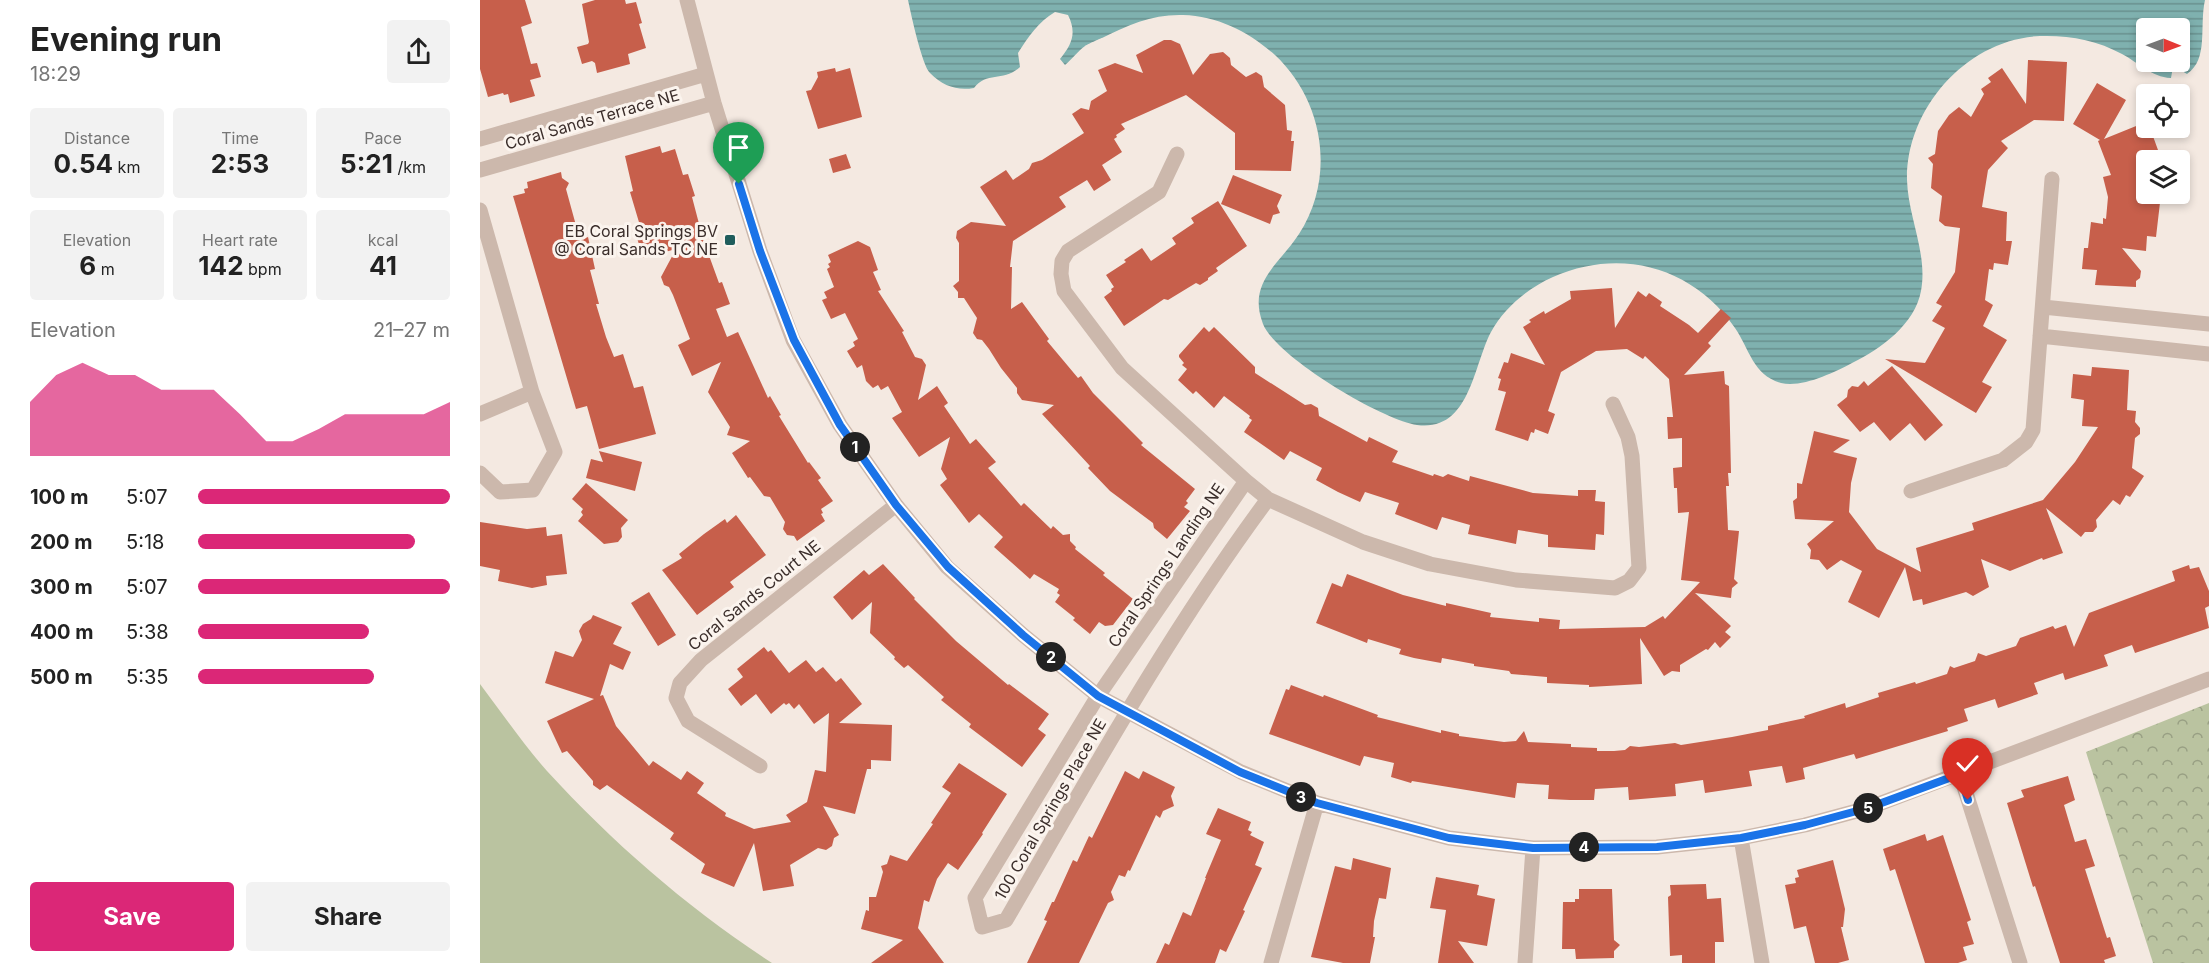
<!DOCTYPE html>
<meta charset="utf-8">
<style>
:root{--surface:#fff;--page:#f2f2f2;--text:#222;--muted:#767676;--accent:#db2777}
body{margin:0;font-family:Inter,sans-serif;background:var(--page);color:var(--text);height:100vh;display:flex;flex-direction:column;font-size:22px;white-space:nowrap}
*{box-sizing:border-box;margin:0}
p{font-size:20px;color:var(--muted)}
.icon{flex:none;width:33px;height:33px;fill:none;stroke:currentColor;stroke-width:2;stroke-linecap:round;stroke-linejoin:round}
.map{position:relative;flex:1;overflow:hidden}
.drawer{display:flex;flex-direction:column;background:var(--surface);width:480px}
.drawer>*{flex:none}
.needle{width:39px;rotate:91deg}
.tools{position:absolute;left:1656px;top:18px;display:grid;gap:12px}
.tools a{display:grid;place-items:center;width:54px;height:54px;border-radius:6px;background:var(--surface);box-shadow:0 3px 9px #0003;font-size:30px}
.pin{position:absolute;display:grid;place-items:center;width:51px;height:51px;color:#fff;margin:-62px -26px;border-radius:50% 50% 50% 0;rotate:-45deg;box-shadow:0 0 6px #0007}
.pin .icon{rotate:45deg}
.km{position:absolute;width:30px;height:30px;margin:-15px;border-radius:50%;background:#222;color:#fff;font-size:16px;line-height:30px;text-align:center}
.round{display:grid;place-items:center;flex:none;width:63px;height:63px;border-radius:6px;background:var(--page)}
.head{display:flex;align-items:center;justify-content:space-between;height:102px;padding:0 30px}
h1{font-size:33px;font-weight:700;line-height:45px}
.metrics{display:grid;grid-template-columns:repeat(3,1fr);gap:9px;height:102px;padding:6px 30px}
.metrics div{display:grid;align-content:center;border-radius:6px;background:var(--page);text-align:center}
.metrics b{font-size:26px;font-weight:700}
.metrics small{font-size:16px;font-weight:400}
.metrics p{font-size:16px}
.chart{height:168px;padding:12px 30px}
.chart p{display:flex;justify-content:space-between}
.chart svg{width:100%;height:108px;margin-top:6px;fill:var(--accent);opacity:.7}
.action{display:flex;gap:12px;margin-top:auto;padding:12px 30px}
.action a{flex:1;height:69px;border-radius:6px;background:var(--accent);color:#fff;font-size:24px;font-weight:700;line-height:69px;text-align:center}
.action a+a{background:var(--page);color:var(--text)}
ul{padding:0 30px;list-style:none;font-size:20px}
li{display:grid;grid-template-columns:96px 72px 1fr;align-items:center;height:45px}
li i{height:15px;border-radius:8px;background:var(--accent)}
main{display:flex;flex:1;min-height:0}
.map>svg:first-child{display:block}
.grass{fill:#bac3a0}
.park{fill:url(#park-crowns)}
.water{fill:url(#water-rules);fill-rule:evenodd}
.building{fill:#c75f4b}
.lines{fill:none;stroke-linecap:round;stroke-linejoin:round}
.minor{stroke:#ccb8ac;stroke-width:15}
.route-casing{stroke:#fff;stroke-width:12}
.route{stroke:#1a73e8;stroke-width:8}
.poi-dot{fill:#1f5d5c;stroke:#fbf4ee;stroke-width:2}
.labels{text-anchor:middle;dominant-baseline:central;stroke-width:6;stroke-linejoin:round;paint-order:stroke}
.street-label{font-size:16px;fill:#3b2e2b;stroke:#fbf4ee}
.poi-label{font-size:16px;fill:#3b2e2b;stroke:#fbf4ee;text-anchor:end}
</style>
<main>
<section class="drawer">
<div class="head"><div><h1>Evening run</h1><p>18:29</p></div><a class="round"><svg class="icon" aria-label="share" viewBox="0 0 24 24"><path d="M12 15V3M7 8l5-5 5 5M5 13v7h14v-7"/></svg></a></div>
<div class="metrics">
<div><p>Distance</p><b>0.54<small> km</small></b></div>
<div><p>Time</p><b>2:53</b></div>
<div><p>Pace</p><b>5:21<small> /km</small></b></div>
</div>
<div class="metrics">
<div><p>Elevation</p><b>6<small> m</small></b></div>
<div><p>Heart rate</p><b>142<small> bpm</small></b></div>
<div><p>kcal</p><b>41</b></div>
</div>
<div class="chart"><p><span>Elevation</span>21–27 m</p>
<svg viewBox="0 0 160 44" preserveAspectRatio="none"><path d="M0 44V22L10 11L20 6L30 11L40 11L50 17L60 17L70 17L80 27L90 38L100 38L110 33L120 27L130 27L140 27L150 27L160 22V44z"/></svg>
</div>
<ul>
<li><b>100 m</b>5:07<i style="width:100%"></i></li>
<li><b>200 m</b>5:18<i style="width:86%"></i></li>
<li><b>300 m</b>5:07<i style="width:100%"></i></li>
<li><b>400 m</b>5:38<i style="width:68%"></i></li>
<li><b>500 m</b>5:35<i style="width:70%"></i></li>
</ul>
<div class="action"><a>Save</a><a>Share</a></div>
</section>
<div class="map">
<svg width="1729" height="963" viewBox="0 0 1729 963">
<defs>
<pattern id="park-crowns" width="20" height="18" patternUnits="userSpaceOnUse" patternTransform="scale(1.5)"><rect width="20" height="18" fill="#bac3a0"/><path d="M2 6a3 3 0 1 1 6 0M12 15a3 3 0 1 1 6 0" fill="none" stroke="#989f83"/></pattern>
<pattern id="water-rules" width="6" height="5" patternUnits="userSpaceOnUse" patternTransform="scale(1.5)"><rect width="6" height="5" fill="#7fb1af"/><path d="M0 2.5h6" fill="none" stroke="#69908f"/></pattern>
</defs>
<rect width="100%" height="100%" fill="#f4e9e1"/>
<!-- grass -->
<path class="grass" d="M0,684C22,713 43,744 67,771C135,845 208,908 292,963H0Z"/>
<!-- park -->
<path class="park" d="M1729,703V963H1673L1606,752Z"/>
<!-- water -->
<path class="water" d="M428,0H1725C1719,27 1729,59 1707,74L1695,67H1693L1691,78C1671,77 1659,63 1642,54C1617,40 1588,35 1560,36C1487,39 1426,108 1427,180C1428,217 1448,254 1441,291C1435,324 1401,349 1372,363C1353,373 1322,388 1301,383C1273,375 1270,350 1255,328C1213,267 1141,247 1073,277C1048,288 1024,308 1011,332C993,366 990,432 937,425C902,420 796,357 783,324C767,282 799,265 819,234C856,177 844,101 795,55C769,32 738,16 703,15C673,14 648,25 622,38C621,38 606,45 605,46C598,51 592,59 585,65L580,59C592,44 597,33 588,15L575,12C558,22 549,36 538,53L540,67C524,82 507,71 494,88C477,91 463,86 450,73C442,65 431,14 428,0ZM1666,28H1700V62H1666Z"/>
<!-- building -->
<path class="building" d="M0,0H45L52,23L41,27L51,64L57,63L61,77L50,80L55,96L30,103L28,94L24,95L23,93L8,97L0,69Z
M115,0H145L146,4L156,2L162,23L159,24L166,48L148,54L150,64L117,73L115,63L112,61L102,64L97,47L108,44L109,42L102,4Z
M684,40H691L700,44L713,75L730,54L743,52L750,58L751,65L766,77L776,72L782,76L784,87L805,105L807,130L812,131L811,141H814L811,171L755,170V133L706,95L641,124L645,129L636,135L637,137L634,139L642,152L622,165L631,180L614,191L607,180L579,197L586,207L533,241L530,267H532L531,309L542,302L569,339L567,341L598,378L601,376L613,393L663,443L661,445L715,489L706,501L708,503L704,507L710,511L687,539L674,528L673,523L630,491L608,468L610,466L562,414L574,405L542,400L537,393V388L521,368L509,349L502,340L497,339L493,333L497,318L484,298H478V292L473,286L479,281V243L476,238L477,231L491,222L526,226L500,187L526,170L533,180L549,169L552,163L562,160L604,133L592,114L601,108L609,110L611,101L627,91L618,70L635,63L663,73L656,55Z
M1548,60L1587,62L1584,121L1554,120L1521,141L1528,148L1508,170L1502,207L1527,212L1526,241H1532L1528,265L1514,263L1513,270L1509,269L1505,300L1513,305L1503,326L1527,340L1502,382L1512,387L1496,413L1405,359L1445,363L1465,328L1452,321L1462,306L1456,303L1475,272L1480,228L1465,226L1459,221L1462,196L1451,188L1453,164L1448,158L1455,154L1458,131L1469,115L1479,107L1491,117L1504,94L1501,89L1511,82L1508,78L1522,68L1546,104Z
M355,68L356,72L370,68L382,117L338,129L326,91L331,90L338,77L337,72Z
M1617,83L1646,100L1624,139L1666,122V128H1670L1678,150L1666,154V194H1681L1676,237L1667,236L1666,251L1642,248L1661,271L1660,278L1656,281V287L1615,285L1617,270L1602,269L1604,248H1608L1611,222L1623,224V218L1626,219L1628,197L1623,177L1631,175L1618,141L1620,140L1593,124Z
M180,146L182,153L195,149L203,175L208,174L215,196L212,197L223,239L239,283L242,282L250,304L236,309L247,337L258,332L288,398L290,396L301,415L299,416L328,463L329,462L341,478L338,480L353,501L341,509L343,513L341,514L345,521L317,541L314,536L307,535L303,529L305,522L290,497L284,496L270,477L268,478L252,453L270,441L247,435L250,427L228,392L241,362L212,376L198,345L210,339L193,295L189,287L184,285L181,277L196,249L163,258L155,231L161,229L150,192L153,191L145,156Z
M366,154L371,168L353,173L349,159Z
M81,172L82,178L89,183L86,189L100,240L108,237L115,269L110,270L119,304H116L126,337L134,357L143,354L154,388L163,386L176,434L119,449L107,406L96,409L33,196L45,193L44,189L48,188L47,182Z
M753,175L802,195L797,206L800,213L793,215L790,224L741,204Z
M738,201L767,246L736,268L738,271L728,278V280L720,285L716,283L711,286L688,300L684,299L644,326L624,297L632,291L631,289L634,287L626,275L646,262L644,260L662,248L671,261L696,244L692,238L714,223L711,218Z
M378,241L390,247L398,270L393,272L401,290L398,291L424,331L422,332L435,357L442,359L446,365L438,400L457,386L468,403L464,406L490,444L496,439L516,462L508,468L541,506L544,503L571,529L573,526L583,535L590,534V541L596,547L595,549L625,573L623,575L653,599L633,625L625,626L619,622L610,634L593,620L595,618L575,602L580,595L577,593L579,589L554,574L550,579L514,547L523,537L499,514L489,523L460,485L467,479L461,469L470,437L439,457L412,418L422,412L408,386L401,390L398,385L393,388L386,381L382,365L377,368L367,351L375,346L373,342L378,339L365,313L351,319L342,300L347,298L344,292L354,287L347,269L350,267L348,264L351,262L348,255Z
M1132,288L1135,328L1158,291L1166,297L1169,293L1182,302L1180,306L1209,325L1218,333L1241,309L1251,318L1228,343L1231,346L1204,375L1244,371L1245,384L1249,386L1251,473H1248L1249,486H1246L1248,530L1259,531L1254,579L1258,583L1252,588L1251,598L1215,593L1251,626L1245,632L1251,637L1240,648L1235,642L1228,650L1226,649L1200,665V672L1192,671L1184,676L1160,638L1162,684L1109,687V685L1067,683V677L1031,674L1029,671L994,666V664L962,658L961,663L934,658L919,654L921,649L888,639L887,643L836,623L852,583L862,587L867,574L923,595L966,606V603L1011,613L1010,617L1059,622V618L1080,620L1079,629L1165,627L1183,616L1185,619L1220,582L1201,580L1209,512L1198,513L1197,488H1194L1193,468L1202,467V438L1188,439L1187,417H1193L1189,379L1165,356L1163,359L1147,349L1116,351L1081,372L1068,411L1075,414L1068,434L1055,429L1054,433L1051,432L1048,441L1015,430L1026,392L1018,390L1021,379L1018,378L1024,362L1028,363L1031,353L1065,365L1043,327L1051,322L1049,320L1064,311L1065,314L1091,299L1090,291Z
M724,327L729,332L734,327L775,367V373L825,405L831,404L838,408L839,416L887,442L889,437L918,451L912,462L953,476L954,474L963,477L968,474L989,481L990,476L1053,493L1098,496V490H1116L1115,501L1125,502L1124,535L1116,534L1115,550L1068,547V535L1038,530L1036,544L988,534L990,525L962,517L957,530L915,514L919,503L885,492L880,502L858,492L836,480L842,468L810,451L804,460L764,432L772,420L769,418L770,416L744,396L734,408L716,391L713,394L698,380L707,369L702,365L704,363L699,357V355Z
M1412,366L1463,425L1445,441L1430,423L1410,441L1394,422L1380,432L1357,405L1367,397L1368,390L1372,386L1378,387L1384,381L1388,386Z
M1612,367L1649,370L1647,410L1656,411L1655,422L1660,428V434L1655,438L1652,468L1664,476L1650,497L1646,495L1640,505L1633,500L1616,520L1617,527L1613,532H1605L1601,537L1566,508L1583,553L1563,560L1562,558L1530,571L1501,559L1509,587L1493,596L1486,592L1443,605L1442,599L1433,601L1425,567L1399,618L1368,602L1382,571L1361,560L1347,570L1339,560L1330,559L1331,550L1327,544L1354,521L1315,519L1313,501L1317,498V483L1322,484L1334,431L1370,440L1353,452L1377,458L1371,483L1369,512L1397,549L1441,572L1436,548L1494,530L1492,523L1563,500L1595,462L1618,427L1602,426L1604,400L1591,398L1593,374L1611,376Z
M119,451L162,462L155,491L106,478L111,459L123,462Z
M106,483L148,520L141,528L142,537L138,542L124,544L98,521L103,515L101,512L103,509L92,499Z
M256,515L286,555L250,582L254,587L217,615L182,570L202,558L199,554L224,534L245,519L247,523Z
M0,522L47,529L66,527L67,536L82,534L87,574L66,576L67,585L52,588L18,581L20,570L0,566Z
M403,564L435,598L434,599L476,641L528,685L529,684L569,714L558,729L566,735L542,767L489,727L491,724L461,700L464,697L428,665L424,668L414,659L415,657L390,633L392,602L372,620L353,597L384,570L389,575Z
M1709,565L1710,569L1719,567L1729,591V606L1725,608L1729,628L1655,653L1652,645L1624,655L1628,666L1585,680L1583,673L1554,683L1558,694L1518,708L1515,699L1484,709L1488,721L1467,728L1468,731L1376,759L1374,754L1323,768L1325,779L1306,783L1302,766L1269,771L1272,786L1225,793L1223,780L1195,784L1196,796L1149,800L1148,787L1115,789L1114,800H1090L1068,799L1069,785L1037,783L1035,798L932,781L931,783L911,777L914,763L884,756L880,766L789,734L806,689L809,690L811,685L843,697L844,695L898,715L897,717L961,733V730L979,734V736L1024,742L1036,741L1044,731L1048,742L1091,744V747L1117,748V751H1134L1145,750L1150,746L1159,747L1195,743L1201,745L1252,737L1288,730V726L1325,718L1324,716L1365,703L1366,708L1399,697L1398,693L1435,682L1436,684L1467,674L1470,666L1474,668L1495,661L1498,653L1506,656L1536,646L1540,638L1573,626L1575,629L1586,625L1594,647L1609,613L1695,581L1692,571Z
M169,592L196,635L178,646L151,603Z
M113,615L142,627L133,644L151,652L143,670L130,664L120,696L123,695L136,726L169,766L173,761L201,780L207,771L224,783L217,793L246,813L245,816L274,829L311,822L306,815L327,802L335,770L346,772L349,713L334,724L319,704L314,709L309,703L306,705L304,703L291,714L276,694L261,706L248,689L263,677L257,669L284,647L288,652L291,650L309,673L326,660L336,672L343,667L356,682L361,678L382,704L359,723L412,725L411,761L391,760V769H387L375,814L343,806L359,835L354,838L352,846L346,850L338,848L310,865L314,886L283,891L274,843L254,887L221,873L225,864L190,839L194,833L127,785L120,790L113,785V781L87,751L82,753L67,721L114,699L65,683L75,651L93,657L102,640L99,631L103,624L111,619Z
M479,763L527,794L502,833L503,834L478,870L468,863L457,879L449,902L444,900L438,928L464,963H391L423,940L381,929L386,910L389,911V897H396L403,872L401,866L407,864L410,855L427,861L453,824L451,823L471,793L462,787Z
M645,771L659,779L663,771L695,787L691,796L694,806L683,811L680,818L676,815L650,871L648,870L645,877L639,875L631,892L634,900L628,903L599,963H547L567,921L564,920L572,902H574L593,860L597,862L609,836L612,838Z
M1588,776L1595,800L1584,805L1595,842L1606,839L1615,866L1605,869L1627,938L1630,937L1636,956L1624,960L1625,963H1580L1555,886L1553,887L1527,803L1544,797L1541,790Z
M738,808L771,822L768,830L772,832L770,835L784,842L775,865L782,868L763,910L765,911L746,952L740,949L735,963H676L685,943L689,945L703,912L711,916L726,878H725L741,840L726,834Z
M1445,834L1447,841L1463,835L1491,920L1487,922L1494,944L1483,947L1487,960L1478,963H1445L1415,869L1410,871L1403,849Z
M873,858L911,868L906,899L899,898L894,921L893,937H895L890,963H863L831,957L855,866L871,870Z
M1353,860L1365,909L1363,927H1361L1369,960L1358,963H1335L1326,926L1314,929L1305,885L1316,883L1315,878L1319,877L1317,870Z
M956,877L999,885L997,895L1015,899L1007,946L978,941L994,963H958L966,910L950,908Z
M1226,884L1227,899L1241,898L1244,942H1235V963H1202V955L1190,956L1188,897L1191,895L1190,885Z
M1099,889H1132L1134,940L1140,945L1134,951V958L1096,959L1095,949H1082L1083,902H1095V899H1099Z"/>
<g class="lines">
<!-- minor -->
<path class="minor" d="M207,0L234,103L280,251L313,340L360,425L416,505L467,567L543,635L618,696L761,772L837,803L969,838L1053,848L1177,847L1261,838L1325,825L1388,808L1729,679
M0,139L226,74
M697,154L679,192L588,251L582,261L581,274L584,291L642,368L766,481L788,499L883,542L950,564L1036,580L1135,588L1149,581L1159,568L1152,456L1148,437L1133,404
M0,170L234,103
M0,210L52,392L75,452L53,490L20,492L0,473
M1563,307L1729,324
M1560,336L1729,354
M0,414L52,392
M766,481L618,696L495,898L502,927L526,920C609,777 689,632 788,499
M1431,491L1523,460L1546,442L1553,430L1572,179
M280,766L208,721L196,698L200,683L221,660L416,505
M1480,774L1540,963
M1261,838L1282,963
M791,963L837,803
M1045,963L1053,848"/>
</g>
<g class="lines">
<defs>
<path id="route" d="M259,184L280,251L314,340L360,425L416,505L468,567L543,635L618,696L760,772L837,803L969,838L1053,848L1177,847L1261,838L1325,825L1388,808L1480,774L1488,800"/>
</defs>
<!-- route casing -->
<use href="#route" class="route-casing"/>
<!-- route -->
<use href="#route" class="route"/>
</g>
<!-- markers -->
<rect class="poi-dot" x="244" y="234" width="12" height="12" rx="3"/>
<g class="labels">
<!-- street labels -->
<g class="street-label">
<text transform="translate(112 119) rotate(-16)">Coral Sands Terrace NE</text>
<text transform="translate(686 565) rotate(-56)">Coral Springs Landing NE</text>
<text transform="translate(274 595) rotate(-39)">Coral Sands Court NE</text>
<text transform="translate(570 809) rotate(-60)">100 Coral Springs Place NE</text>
</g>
<!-- poi labels -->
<g class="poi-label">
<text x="238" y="231">EB Coral Springs BV<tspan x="238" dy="18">@ Coral Sands TC NE</tspan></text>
</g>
</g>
</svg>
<div class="tools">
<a><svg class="needle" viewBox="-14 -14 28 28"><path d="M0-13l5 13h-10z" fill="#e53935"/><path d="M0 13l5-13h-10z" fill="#767676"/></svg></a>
<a><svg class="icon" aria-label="locate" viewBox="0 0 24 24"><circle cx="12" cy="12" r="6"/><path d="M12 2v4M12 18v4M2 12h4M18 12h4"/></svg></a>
<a><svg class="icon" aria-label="layers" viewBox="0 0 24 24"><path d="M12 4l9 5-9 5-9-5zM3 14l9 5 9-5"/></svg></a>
</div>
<div class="pin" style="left:259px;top:184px;background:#1e9e55"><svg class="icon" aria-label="arrive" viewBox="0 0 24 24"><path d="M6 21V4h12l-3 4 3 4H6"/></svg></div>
<div class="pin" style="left:1488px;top:800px;background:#d93025"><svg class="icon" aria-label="check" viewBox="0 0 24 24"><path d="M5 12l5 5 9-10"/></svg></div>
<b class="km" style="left:375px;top:447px">1</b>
<b class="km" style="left:571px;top:657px">2</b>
<b class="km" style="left:821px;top:797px">3</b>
<b class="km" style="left:1104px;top:847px">4</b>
<b class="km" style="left:1388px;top:808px">5</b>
</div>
</main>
